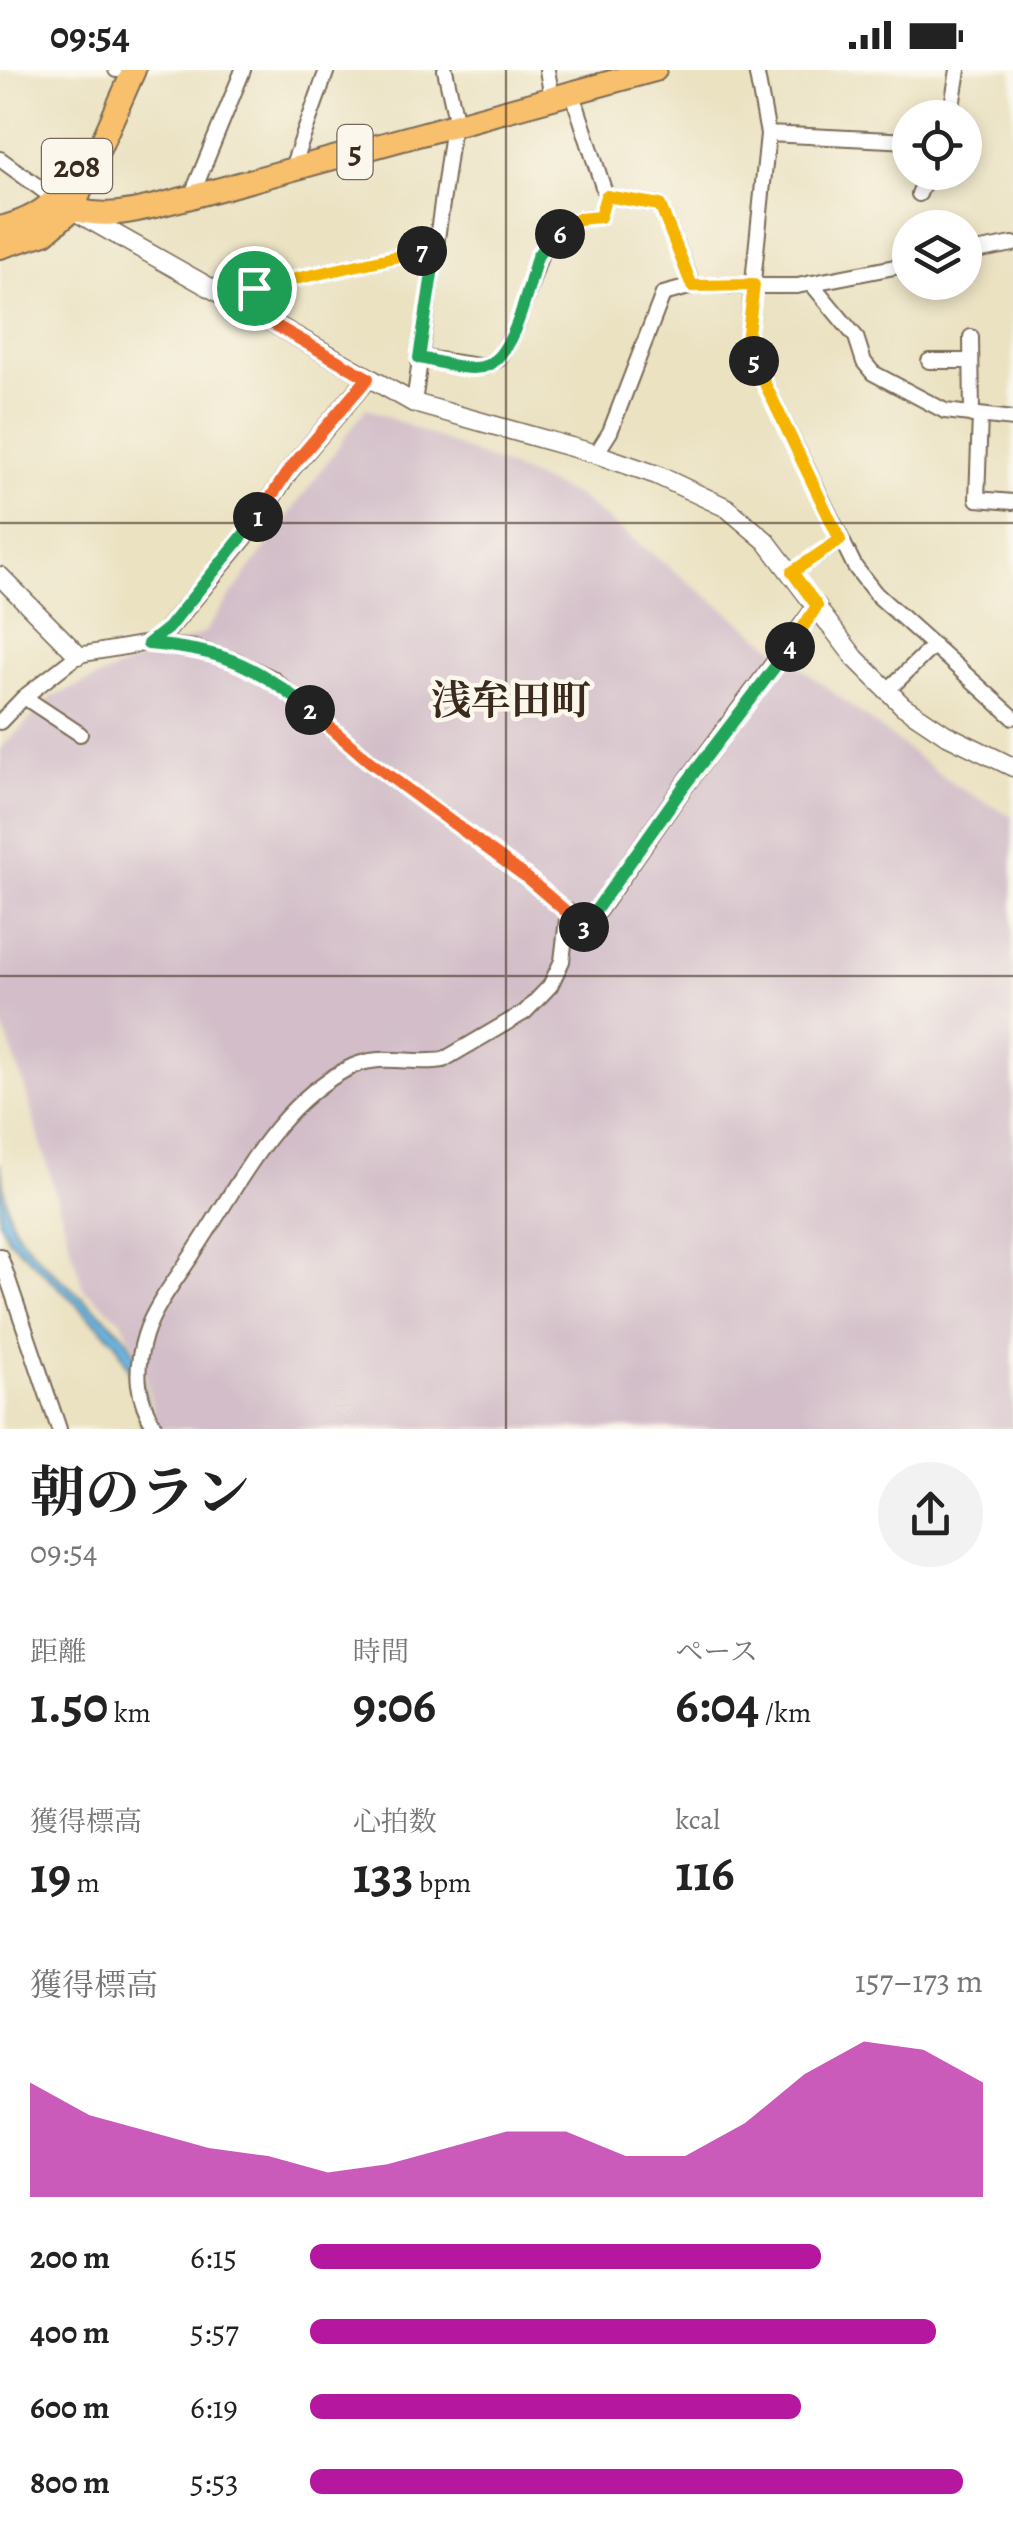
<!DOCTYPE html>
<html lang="ja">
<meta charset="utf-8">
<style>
:root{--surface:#fff;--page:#f2f2f2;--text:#222;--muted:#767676;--accent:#b5179e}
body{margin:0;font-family:Alegreya,"Noto Serif JP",serif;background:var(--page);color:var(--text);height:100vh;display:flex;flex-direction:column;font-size:38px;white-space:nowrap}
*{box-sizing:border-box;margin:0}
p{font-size:32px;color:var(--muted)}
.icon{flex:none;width:55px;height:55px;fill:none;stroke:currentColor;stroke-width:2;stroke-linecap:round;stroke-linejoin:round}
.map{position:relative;height:1359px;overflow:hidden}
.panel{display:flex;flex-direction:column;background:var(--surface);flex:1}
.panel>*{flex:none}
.tools{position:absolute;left:892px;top:30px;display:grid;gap:20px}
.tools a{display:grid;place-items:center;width:90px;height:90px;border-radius:50%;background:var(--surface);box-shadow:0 5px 15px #0003;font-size:50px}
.pin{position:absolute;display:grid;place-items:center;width:85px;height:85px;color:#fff;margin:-42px;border:5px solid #fff;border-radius:50%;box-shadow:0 2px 10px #0007}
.km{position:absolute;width:50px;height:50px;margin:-25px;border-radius:50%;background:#222;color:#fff;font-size:28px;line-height:50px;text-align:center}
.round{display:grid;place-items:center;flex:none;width:105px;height:105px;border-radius:52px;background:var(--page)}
.head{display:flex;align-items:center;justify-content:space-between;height:170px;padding:0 30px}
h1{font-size:55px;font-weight:700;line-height:75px}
.figures{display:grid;grid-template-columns:repeat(3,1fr);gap:15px;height:170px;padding:10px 30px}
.figures div{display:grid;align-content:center}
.figures b{font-size:50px;font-weight:700}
.figures small{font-size:28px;font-weight:400}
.figures p{font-size:28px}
.chart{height:280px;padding:20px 30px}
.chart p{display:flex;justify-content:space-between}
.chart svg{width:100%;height:180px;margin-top:10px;fill:var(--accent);opacity:.7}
ul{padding:0 30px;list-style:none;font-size:32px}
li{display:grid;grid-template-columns:160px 120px 1fr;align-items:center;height:75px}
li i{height:25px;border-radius:12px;background:var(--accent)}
.status{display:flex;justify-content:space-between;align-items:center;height:70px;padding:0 50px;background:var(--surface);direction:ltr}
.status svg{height:28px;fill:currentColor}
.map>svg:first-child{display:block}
.industrial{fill:#d2bdc8}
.water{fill:#69b4e2;stroke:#526f80;stroke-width:2.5}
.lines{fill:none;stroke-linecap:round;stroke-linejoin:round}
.minor-casing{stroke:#796a57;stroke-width:18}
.tertiary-casing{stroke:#796a57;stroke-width:21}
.primary-casing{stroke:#796a57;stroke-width:26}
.trunk-casing{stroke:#796a57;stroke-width:26}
.minor{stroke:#fff;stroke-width:14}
.tertiary{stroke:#fff;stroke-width:18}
.primary{stroke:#f8bf6c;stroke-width:22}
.trunk{stroke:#f8bf6c;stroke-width:22}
.split-1-casing{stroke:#fff;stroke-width:20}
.split-2-casing{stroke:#fff;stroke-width:20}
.split-3-casing{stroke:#fff;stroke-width:20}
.split-4-casing{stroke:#fff;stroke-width:20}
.split-5-casing{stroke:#fff;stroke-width:20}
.split-6-casing{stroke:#fff;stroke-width:20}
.split-7-casing{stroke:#fff;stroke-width:20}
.split-8-casing{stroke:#fff;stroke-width:20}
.split-1{stroke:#f0652b;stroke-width:12}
.split-2{stroke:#22a559;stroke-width:12}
.split-3{stroke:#f0652b;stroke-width:12}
.split-4{stroke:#22a559;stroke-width:12}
.split-5{stroke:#f5b400;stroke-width:12}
.split-6{stroke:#f5b400;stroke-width:12}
.split-7{stroke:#22a559;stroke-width:12}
.split-8{stroke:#f5b400;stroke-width:12}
.grid{fill:none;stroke:#3b2a1e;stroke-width:2.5;stroke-opacity:0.55}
.labels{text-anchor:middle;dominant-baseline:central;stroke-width:9;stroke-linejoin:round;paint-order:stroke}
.shield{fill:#fbf7ec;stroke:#75685c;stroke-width:2.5}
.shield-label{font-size:32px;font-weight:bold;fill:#3b2a1e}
.quarter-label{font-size:40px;font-weight:bold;fill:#3b2a1e;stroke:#fbf7ec}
</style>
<div class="status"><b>09:54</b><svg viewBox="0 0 49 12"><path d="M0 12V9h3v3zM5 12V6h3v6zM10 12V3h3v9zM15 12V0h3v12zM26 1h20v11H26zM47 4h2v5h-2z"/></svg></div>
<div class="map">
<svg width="1013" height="1359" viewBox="0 0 1013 1359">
<rect width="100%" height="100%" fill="#fbf7ec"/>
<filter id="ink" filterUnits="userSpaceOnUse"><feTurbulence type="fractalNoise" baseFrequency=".01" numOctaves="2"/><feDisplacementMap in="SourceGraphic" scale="20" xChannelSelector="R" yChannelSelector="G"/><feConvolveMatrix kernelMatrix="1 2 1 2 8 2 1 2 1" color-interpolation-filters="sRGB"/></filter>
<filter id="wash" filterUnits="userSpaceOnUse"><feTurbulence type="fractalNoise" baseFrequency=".0048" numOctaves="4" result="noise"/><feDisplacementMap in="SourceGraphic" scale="40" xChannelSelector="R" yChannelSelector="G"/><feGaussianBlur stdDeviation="2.25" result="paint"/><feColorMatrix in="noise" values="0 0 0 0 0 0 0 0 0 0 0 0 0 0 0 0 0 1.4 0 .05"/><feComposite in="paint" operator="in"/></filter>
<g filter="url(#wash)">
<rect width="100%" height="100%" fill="#ebe2c2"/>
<!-- industrial -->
<path class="industrial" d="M366,338L575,425L954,715L1013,747V1359H157L142,1292L122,1251L83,1218L23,1012L0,949V679L52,627L204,563Z"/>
<!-- water -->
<path class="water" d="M0,1093C3,1111 4,1131 10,1148C25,1188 96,1235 126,1268L136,1286L152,1359H143L129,1299L116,1272L8,1168L0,1151Z"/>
</g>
<g filter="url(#ink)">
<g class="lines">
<defs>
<path id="minor" d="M116,0H118
M445,0L457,54
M547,0L552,28
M756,0L768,64L747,271L755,293L855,497L876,524L1013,647
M572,22L606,126L660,135L693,216
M950,48L958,0
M768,64L910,71
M0,89L55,129
M291,100L327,0
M919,124L928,102
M191,127L243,0
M965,183L1013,174
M811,213L856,267L864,292L873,303L945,341L1013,349
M238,234L254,218L436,178
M971,267L972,345
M419,287L484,297L499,289L518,253L543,177L579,149L600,147L606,126
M929,291H971
M414,333L453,55
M980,346L977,429L1013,432
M596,384L610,362L663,224L693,216H797L910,194
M792,502L840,471
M887,621L934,575
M24,627L80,664
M0,652L24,627L78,585L148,573L195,578L235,590L272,608L369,691L525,807L585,858
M0,1186L59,1359
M156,1359C136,1327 134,1301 145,1265C155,1234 179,1206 196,1179C239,1114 278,1031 353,996C382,983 413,995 443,990L525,942L550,916L562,891L568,841"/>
<path id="tertiary" d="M78,143L414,333L596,384L657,405L727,438L766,471L855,588L903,636L945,664L1013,697
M0,506L78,585
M168,559L250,460L289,401L368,308
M585,858L684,716L817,536"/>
<path id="primary" d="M58,131C99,157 147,137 191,127L655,0"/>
<path id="trunk" d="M0,158C44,147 61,129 80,89
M0,177L45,163L72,140L134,0"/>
</defs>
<!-- minor casing -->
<use href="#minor" class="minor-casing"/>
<!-- tertiary casing -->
<use href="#tertiary" class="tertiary-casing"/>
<!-- primary casing -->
<use href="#primary" class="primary-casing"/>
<!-- trunk casing -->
<use href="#trunk" class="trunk-casing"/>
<!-- minor -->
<use href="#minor" class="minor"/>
<!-- tertiary -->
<use href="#tertiary" class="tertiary"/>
<!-- primary -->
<use href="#primary" class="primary"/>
<!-- trunk -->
<use href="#trunk" class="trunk"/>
</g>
</g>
<g class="lines" filter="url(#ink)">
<defs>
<path id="split-1" d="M254,218L238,234L368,308L288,401L258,447"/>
<path id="split-2" d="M258,447L168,558L148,574C221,580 254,593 310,640"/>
<path id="split-3" d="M310,640L369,691L526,807L584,857"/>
<path id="split-4" d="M584,857L684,716L790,577"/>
<path id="split-5" d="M754,291L840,470L792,502L817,536L790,577"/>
<path id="split-6" d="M560,164L579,149L600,147L606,126L660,135L692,216L754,215L747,271L754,291"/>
<path id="split-7" d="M422,181L436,178L419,288C438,291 464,301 482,297C514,291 529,214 537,187L543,178L560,164"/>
<path id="split-8" d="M254,218L422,181"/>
</defs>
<!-- split-1 casing -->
<use href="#split-1" class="split-1-casing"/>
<!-- split-2 casing -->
<use href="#split-2" class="split-2-casing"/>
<!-- split-3 casing -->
<use href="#split-3" class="split-3-casing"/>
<!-- split-4 casing -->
<use href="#split-4" class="split-4-casing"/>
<!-- split-5 casing -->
<use href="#split-5" class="split-5-casing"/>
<!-- split-6 casing -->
<use href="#split-6" class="split-6-casing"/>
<!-- split-7 casing -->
<use href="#split-7" class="split-7-casing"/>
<!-- split-8 casing -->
<use href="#split-8" class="split-8-casing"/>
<!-- split-1 -->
<use href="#split-1" class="split-1"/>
<!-- split-2 -->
<use href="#split-2" class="split-2"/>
<!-- split-3 -->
<use href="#split-3" class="split-3"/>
<!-- split-4 -->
<use href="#split-4" class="split-4"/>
<!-- split-5 -->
<use href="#split-5" class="split-5"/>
<!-- split-6 -->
<use href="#split-6" class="split-6"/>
<!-- split-7 -->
<use href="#split-7" class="split-7"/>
<!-- split-8 -->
<use href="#split-8" class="split-8"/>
</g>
<!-- grid -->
<path class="grid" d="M506,0V1359M0,453H1013M0,906H1013"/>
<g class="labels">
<!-- shield labels -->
<g class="shield">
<rect x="337.5" y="55" width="35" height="54" rx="8"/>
<rect x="42" y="69" width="70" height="54" rx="8"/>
</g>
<g class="shield-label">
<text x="355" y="82">5</text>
<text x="77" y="96">208</text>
</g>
<!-- quarter labels -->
<g class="quarter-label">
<text x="511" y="630">浅牟田町</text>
</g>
</g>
</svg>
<div class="tools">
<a><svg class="icon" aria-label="locate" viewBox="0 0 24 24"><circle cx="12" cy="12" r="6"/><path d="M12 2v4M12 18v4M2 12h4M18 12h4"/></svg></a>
<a><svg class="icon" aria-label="layers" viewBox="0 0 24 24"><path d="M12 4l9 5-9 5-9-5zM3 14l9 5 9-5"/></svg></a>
</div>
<div class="pin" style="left:254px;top:218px;background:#1e9e55"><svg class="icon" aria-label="arrive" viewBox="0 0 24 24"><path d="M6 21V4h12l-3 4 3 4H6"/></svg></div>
<b class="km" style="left:258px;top:447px">1</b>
<b class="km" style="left:310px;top:640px">2</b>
<b class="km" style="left:584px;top:857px">3</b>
<b class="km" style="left:790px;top:577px">4</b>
<b class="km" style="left:754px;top:291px">5</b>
<b class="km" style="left:560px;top:164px">6</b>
<b class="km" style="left:422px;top:181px">7</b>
</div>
<section class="panel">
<div class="head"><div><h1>朝のラン</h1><p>09:54</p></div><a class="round"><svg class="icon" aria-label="share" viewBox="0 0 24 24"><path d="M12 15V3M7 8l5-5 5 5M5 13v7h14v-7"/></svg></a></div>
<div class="figures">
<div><p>距離</p><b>1.50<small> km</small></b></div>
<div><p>時間</p><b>9:06</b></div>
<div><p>ペース</p><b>6:04<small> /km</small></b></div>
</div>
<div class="figures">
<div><p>獲得標高</p><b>19<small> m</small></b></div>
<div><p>心拍数</p><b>133<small> bpm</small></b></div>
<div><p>kcal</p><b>116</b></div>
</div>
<div class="chart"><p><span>獲得標高</span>157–173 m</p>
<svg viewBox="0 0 160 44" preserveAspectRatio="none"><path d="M0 44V16L10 24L20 28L30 32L40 34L50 38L60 36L70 32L80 28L90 28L100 34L110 34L120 26L130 14L140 6L150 8L160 16V44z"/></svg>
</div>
<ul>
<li><b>200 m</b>6:15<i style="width:76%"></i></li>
<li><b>400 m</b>5:57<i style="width:93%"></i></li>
<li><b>600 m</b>6:19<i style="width:73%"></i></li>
<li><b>800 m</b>5:53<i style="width:97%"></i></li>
</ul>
</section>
